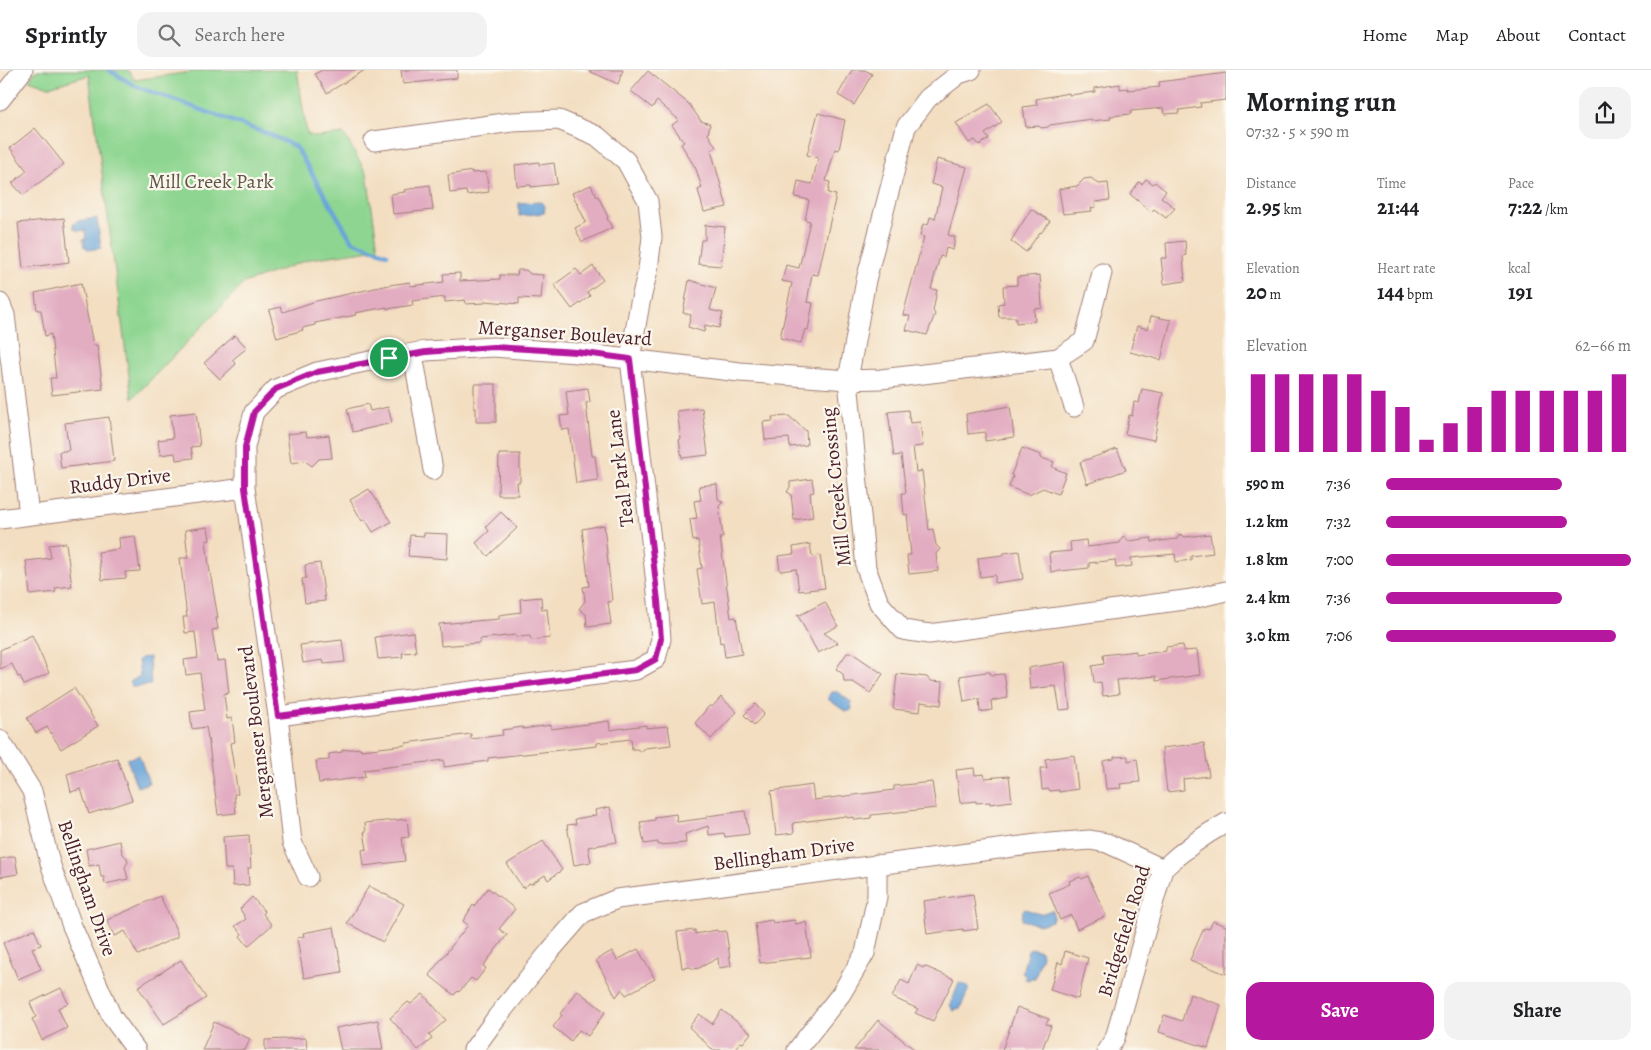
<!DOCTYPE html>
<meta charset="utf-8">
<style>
:root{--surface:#fff;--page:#f2f2f2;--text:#202124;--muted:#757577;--line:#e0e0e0;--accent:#b5179e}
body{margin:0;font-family:Alegreya,serif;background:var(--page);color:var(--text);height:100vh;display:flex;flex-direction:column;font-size:19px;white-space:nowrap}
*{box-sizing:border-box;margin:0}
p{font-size:16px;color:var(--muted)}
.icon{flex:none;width:28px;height:28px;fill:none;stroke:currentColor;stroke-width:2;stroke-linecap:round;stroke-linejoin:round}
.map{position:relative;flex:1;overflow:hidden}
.details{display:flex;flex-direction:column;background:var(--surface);width:425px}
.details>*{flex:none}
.pin{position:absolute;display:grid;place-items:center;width:42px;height:42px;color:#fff;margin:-21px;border:2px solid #fff;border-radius:50%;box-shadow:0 1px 5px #0007}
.round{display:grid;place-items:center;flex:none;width:52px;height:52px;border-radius:15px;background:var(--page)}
.headline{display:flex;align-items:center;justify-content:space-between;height:85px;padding:0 20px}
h1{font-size:28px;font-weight:700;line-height:38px}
.metrics{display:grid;grid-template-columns:repeat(3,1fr);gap:8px;height:85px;padding:5px 20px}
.metrics div{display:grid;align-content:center}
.metrics b{font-size:21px;font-weight:700}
.metrics small{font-size:14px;font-weight:400}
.metrics p{font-size:14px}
.chart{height:140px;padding:10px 20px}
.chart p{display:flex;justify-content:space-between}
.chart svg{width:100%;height:90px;margin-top:5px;stroke:var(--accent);stroke-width:6}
.button{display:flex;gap:10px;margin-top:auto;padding:10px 20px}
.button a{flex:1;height:58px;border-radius:15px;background:var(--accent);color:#fff;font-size:20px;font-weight:700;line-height:58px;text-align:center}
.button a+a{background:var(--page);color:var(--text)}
ul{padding:0 20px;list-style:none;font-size:16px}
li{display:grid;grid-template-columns:80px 60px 1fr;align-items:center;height:38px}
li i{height:12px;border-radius:6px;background:var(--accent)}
header{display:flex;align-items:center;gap:30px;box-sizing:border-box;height:70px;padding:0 25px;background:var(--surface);border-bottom:1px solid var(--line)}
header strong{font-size:24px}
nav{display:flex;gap:28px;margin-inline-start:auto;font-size:18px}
.search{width:350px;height:45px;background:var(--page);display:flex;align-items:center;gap:12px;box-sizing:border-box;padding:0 18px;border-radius:15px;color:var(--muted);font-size:19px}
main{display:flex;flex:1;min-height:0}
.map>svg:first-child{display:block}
.green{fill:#8dd590;stroke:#6c7a5e}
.water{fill:#69a4d9;stroke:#5a6282}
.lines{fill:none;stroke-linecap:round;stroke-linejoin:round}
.stream{stroke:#69a4d9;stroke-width:4.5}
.building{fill:#e2acc1}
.minor-casing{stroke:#9e7e76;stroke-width:21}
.minor{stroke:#fff;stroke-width:19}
.route-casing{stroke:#fff;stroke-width:10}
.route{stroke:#b5179e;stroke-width:6}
.labels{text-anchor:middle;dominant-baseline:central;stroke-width:4.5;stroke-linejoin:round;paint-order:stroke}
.park-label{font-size:20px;fill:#5e5649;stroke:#fbf7ec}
.street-label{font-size:20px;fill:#4a1f2b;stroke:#fbf7ec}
</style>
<header>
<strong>Sprintly</strong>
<div class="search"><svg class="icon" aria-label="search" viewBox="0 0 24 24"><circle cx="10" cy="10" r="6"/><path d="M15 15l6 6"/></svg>Search here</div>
<nav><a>Home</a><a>Map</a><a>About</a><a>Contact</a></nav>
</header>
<main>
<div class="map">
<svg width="1226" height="980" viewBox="0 0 1226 980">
<rect width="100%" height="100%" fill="#fbf7ec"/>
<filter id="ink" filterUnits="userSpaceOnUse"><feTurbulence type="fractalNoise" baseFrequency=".02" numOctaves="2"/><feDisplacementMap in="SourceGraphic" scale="10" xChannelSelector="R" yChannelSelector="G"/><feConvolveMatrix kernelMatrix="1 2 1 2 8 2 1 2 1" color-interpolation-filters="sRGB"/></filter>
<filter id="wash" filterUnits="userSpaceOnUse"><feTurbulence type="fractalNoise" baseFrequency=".0096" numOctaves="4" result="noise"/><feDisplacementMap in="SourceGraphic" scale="20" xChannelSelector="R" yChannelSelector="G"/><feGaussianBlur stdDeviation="1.12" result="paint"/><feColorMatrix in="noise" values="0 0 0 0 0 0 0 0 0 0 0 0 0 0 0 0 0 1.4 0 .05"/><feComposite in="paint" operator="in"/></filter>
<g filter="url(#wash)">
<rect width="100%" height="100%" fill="#f3dec1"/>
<!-- green -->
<path class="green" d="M37,0H128L135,10L205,0H297L307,64L316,67L344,64L367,104L378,179L310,189L244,213L132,329L89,5L49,17L29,10Z"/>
<!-- water -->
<path class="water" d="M542,132L545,136L544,143L519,146V133Z
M97,148L101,178L88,180L87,177H84L83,169H86L85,160L77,161L76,159H74L73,154L77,153L76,151Z
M149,587L151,614L150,615L133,617L130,614V612L140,606L138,590L140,588Z
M832,622H838L851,632L852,639L850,641H845L829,630V626Z
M139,685L149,713L137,717L127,689Z
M1025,839L1040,844L1052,840L1054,848L1052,849V851L1040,855L1022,850L1023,840Z
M1031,878L1041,881L1042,885L1035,908H1030L1029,910L1025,909L1026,906L1022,903L1028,880Z
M959,913L968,916L969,918L960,939L958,938L954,941L952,940V937L950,936Z"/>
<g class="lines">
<!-- stream -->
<path class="stream" d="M109,0L135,16L271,65L296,77L352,171L387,184"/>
</g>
<g id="blocks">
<!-- building -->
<path class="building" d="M322,0H365L327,23L315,4Z
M401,0H457V8L403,14Z
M587,0H623L618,14Z
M852,0H865L872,4L854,35L838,25Z
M648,1L689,34L701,51L710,54L708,64L716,77L711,80L727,137L704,142L698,120L702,118L696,99L681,74L684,72L672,55L679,50L657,31L652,38L631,21Z
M1226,3V30L1200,33L1201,37L1179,40V43L1164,44L1163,38L1131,41V44L1110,46L1111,49L1091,51V49L1050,55L1048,57L1041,58L1039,56L1026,57L1023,37L1037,35L1036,29L1069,23V25L1095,22V18L1120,14V19L1128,18V20L1160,17L1159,12Z
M989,34L1002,52L985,64L989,69L979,75L975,70L969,73L956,53Z
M818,43L845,50L839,80L835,79L826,111L830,112L828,123L836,125L818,205L812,204L807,232L813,233L808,260L805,259L801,273L780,268L792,213L782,211L786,195L799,198L810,151L805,150L809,130L795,127L798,111L812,114L818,88L807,85Z
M35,58L64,94L23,125L12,113L27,101L10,78Z
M937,89L967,97L948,165L955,167L953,180L946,178L944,187L940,186L931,219L937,220L933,241L935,244L927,265L906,260L910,246L903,245L924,167L920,166L923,154L928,155L930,147L935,149L942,117L931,114Z
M539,92V95L554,93L557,114L531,117V115L517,116L515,95Z
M472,101V103L486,102L489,122L467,125L466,121L450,123L448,105Z
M1091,108L1099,114L1108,113L1110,130L1095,132L1096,137L1091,138L1092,141L1063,144L1059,119L1077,116L1084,109Z
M1146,109L1153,114L1155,112L1166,121L1161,127L1175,138L1166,148L1154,139L1151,142L1130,124L1139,112L1142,114Z
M430,115L433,140L393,144L391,124L405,122L404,120L415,118V117Z
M591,115L597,127L598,126L608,147L607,148L612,158L582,172L575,158L586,152L572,123Z
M1031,139L1050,151L1041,163L1040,162L1026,182L1011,171Z
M64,148L69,192L23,198L18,153Z
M705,155L725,157L721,196L698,194L701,170H705Z
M1185,171L1186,185L1183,186L1185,211L1164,214L1161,188H1167L1166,173Z
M593,196L603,210L587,222L590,226L572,239L554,215L576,199L581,205Z
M518,200H526L530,204L543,205L541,229L519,228V234L485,231V233L466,234L465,230L445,232V227L412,231L413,235L387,239V237L355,243L356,245L315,253V255L302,258L303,260L277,268L269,240L281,237L283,242L316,231L389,215L410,212V216L444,212L443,204L460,203V211L500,209V205H517Z
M1040,205L1042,238L1034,239L1035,251L1016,253V247H999L998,234L1004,233L1003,216L1017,215V207Z
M689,210L716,218L710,240L723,243L719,258L705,255L704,262L688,257L691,245L683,243Z
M81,213L93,275H97L103,319L52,325L50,308H56L51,264L45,266L41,240H37L35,223Z
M1151,246L1171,250L1161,290L1130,282L1137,256L1148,259Z
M235,265L247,278L232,290L236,294L220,309L204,293Z
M474,314H496V352H476V338H474Z
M588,318L590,332L586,333L592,386H595L598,410L576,413L569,359L562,360L560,346L569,345L566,321Z
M1142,319L1163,323L1154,370L1125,364L1129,345L1132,346L1134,332L1139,333Z
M368,334L370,341L388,337L392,353L353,362L347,339Z
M1010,336L1014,367L985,371V362L968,364L966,344Z
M702,338L708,385L682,388L679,370L681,369L677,341Z
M908,340L910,353L920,352L923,376L913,377L916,402L922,401L929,460L933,459L936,475L940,479L936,484L938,501L909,504L907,485H911L907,444L904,445L902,423H906L901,385L894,386L888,342Z
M196,342L200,376L191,377L193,388L176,390L175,383L160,385L158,370L173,368L170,345Z
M789,346L806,361L807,375L790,377L789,368L765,370L763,352L773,351L772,347Z
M109,347L114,391L61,398L59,382L69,380L65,353Z
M306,362L307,367L329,365L332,388L319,389L312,396L305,391L291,393L287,364Z
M1022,378L1041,385V388L1054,392L1052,397L1066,403L1058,424L1043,418L1029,425L1009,417L1013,406L1011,405Z
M1117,379L1126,400L1087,414L1080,392Z
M499,384H520V412H517L518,425H498Z
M812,409L814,422L810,423L813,447L794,450L791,424L787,422L790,417V412Z
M717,414L718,429L723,432L719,436L723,467H720L731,548L736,547L742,584L725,587L723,572L720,573L715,532L702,534L697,499L702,498L698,470L693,471L690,449L697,448L694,431L701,430L699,416Z
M369,419L391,452L373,462L365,449L362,451L350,430Z
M501,442L517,458L488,486L476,473L489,461L486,457Z
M604,455L612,531L608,532L611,554L587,557L586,544L579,539L585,531L583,517L589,516L582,459Z
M208,457L210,470L206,471L209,496L218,548H216L218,559L212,560L217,591L225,590L229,623L224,624L227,649L232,648L235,672L230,673L238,724H234L236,743L218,745L209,674L206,657L192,659L190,642L205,640L200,603L186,605L184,590L198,588L195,562L185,563L183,547H187L180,488H188L185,460Z
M424,463L448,464L447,489L408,486L410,465L424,466Z
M1180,464L1185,467L1210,464L1213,483L1191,486V490L1176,492L1175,484L1131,488L1132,496L1116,498L1115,490L1089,493V498L1051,502L1049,483L1071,481L1070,472L1086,470L1087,477L1120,473L1123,466L1129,471L1151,468L1152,472L1177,469Z
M135,466L140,501L125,502L126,508L102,510L98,482L120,479L119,468Z
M66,473L72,516L55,518L56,522L30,525L26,491L51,488L49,475Z
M810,474L812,486L820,485L825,518L799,521L796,499L780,501L778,486L794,484L793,477Z
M1019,481L1023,509L995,513V505L980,507L978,488L1003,485L1004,483Z
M320,493L325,531L305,533L302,509L306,508L305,495Z
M541,527L542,540L547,539L550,568L531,570L530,566L516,567V565L480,569V573L441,576L439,554L499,549V545L521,542L520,529Z
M825,532L838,556L824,563L838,573L818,583L797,544L800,545Z
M413,562L416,582L402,583L403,587L378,589L375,567Z
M32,565L49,603L24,615L20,606L18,607L12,594L0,599V580Z
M342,570L345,592L324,594L323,590L303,593L300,575Z
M1183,575L1184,581L1197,580L1200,605L1156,611V606L1117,610L1119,624L1103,626L1101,612L1094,613L1092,596L1104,594L1103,585L1136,581V585L1166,581V577Z
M847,583H852L883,604L870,623L853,612H844L843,604L836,599Z
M1065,592L1070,639L1060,640L1056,616L1030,619L1028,598Z
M986,602H990L991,605L1004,604L1008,628L991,631L992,640L980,642L979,629L964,632L960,606Z
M897,604L927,607L930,611L943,612L941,635L921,632L920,642L893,639Z
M74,618L98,656L61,679L47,657L36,663L27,648Z
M721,627L737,642L711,669L695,653L710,635L712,637Z
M755,634L764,644L754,655L744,645Z
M609,651L610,660L646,655V658L668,656L671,675L645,678L641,682L637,679H632L631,669L597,673V676L488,688V691L444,697V690L364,700L365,707L319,713L316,691L329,690V684L342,682V680L361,678V680L406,675V673L471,664V669L503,665L502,660L523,657V659L551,655V659Z
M1204,673L1209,706L1183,709L1184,720L1167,722L1162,678Z
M1074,685L1078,719L1059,722V720L1050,721L1049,719L1042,720L1040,698H1047L1045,689Z
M1128,686V691L1137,689L1140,712L1120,714L1121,718L1106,719L1103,691L1114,689V687Z
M117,688L132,730L89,744L81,719L71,722L67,704Z
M974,698L975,705L984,704L985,708L1009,706L1012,731L990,734V732L976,733V731L960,733L956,700Z
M932,712L936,738L871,745V748L855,750L854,747L847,748L846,746L793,753L794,763L776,765L771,721L812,715L814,730L894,720V716Z
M610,737L617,772L588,777L591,792L574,795L567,755L576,754L575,749L596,745L595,740Z
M745,741L749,764L725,767L724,763L709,765L708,756L685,764L686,773L658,775V772L644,774L640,752L655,750V747L676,744L677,752L707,748V746Z
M407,749L409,767L402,768L405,791L364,796L362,780L367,779L364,762H366L365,753Z
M249,765L251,798H248L249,815L233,816L232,799H225L223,767Z
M120,771L122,783L127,788L128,792L125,797L128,809L105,814L104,807H101L99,794L89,796L86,779Z
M543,771L562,800L548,810L545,805L531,814L530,813L523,818L507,794Z
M15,786L18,804L0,807V789Z
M1088,806L1106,846L1077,859L1071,845L1060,850L1049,823L1070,814L1069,811L1080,807L1082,809Z
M369,816L404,834L383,872L347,853Z
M488,818L515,839L499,859L507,865L483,896L486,898L476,911L471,908L459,922L458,921L454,925L429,905L468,855L463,851L473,835L474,836Z
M973,824L978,859L963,861V859L927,864L923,831Z
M160,826L177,862V867L138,885L125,861L114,866L107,850Z
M252,827L265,842L263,844L272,855L248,876L240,866L242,864L235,856L246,849L240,839Z
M772,850L773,853L795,850V854L806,852L811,887L760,893L755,853Z
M1213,851L1226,856V904L1190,890L1204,858L1209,859Z
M334,857L342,902L304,908L297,868L304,866L303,863Z
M34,859L41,875L32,878L41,899L18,909L3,873Z
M695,860V864L717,860L718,862L726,861L731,896L719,898L718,888L699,898L694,899L690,897L682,898L677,862Z
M638,879L655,909L626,925L622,919L616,927L596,890L612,881L617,890Z
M1065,881L1088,888L1078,929L1050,920L1058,892L1062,894Z
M181,890L206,928L164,954L138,917Z
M917,895L923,898L924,896L954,909L933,951L915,943L918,939L892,927L901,910L909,914Z
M61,918L68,933L58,938L67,958L42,970L32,949L36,947L30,933Z
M577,920L605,942L588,966L579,960L571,971L553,957L562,945L560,944Z
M423,924L446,950L429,965L432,969L418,980L390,948L408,932L411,934Z
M1190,924L1221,935L1208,978L1159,962L1164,945L1182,951Z
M1017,937L1049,949L1046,954L1051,956L1042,980H1002Z
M722,940L751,963L743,973L740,972L734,980H713L689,957L699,944L712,954Z
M378,950L383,980H341L336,958Z
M878,950L915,980H854Z
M214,952L250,969L245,980H202Z
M306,968L307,980H265V970Z"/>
</g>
</g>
<g filter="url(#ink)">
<use href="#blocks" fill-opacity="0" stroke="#9e7e76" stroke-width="1"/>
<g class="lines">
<defs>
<path id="minor" d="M971,0L959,4L928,28L906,57L866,210L848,310L866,498L879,533L903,560L929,564L1192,529L1226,521
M0,30L23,0
M0,233L5,245L29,445
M413,284L433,400
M1058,288L1074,337
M0,449L245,418
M278,646L636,600L656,589L661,569L658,531L630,289L640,233L648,200L652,167L648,131L626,91L597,66L559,50L512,52L374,71
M0,670L32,721L50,793L72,856L112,947L136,980
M308,807L292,772L278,646L245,418V377L254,342L276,319L317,302L389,287L426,281L493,277L577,283L740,302L848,310L881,309L1058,288L1084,271L1102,203
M473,980L497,947L550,881L583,843L617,829L1037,774L1090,770L1107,773L1163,799
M797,980L841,924L865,883L877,827V794
M1107,980L1115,968L1163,799C1182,781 1202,766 1226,753"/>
</defs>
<!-- minor casing -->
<use href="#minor" class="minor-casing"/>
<!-- minor -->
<use href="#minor" class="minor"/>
</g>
</g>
<g class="lines" filter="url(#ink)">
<defs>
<path id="route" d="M493,277L577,282L630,289L658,531L661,569L656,589L636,600L278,646L245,418V377L254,342L276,319L317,302L426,282Z"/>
</defs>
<!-- route casing -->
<use href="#route" class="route-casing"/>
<!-- route -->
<use href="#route" class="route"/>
</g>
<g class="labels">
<!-- park labels -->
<g class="park-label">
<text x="211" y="111">Mill Creek Park</text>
</g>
<!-- street labels -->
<g class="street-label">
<text transform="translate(565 263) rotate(4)">Merganser Boulevard</text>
<text transform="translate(620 398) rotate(-97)">Teal Park Lane</text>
<text transform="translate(120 411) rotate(-7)">Ruddy Drive</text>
<text transform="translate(836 417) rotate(-96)">Mill Creek Crossing</text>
<text transform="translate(256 662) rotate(-97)">Merganser Boulevard</text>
<text transform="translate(784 784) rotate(-8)">Bellingham Drive</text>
<text transform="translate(87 818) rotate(71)">Bellingham Drive</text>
<text transform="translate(1124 861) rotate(-73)">Bridgefield Road</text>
</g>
</g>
</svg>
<div class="pin" style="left:389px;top:288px;background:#1e9e55"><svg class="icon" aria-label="arrive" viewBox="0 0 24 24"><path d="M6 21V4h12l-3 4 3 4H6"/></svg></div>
</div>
<section class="details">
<div class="headline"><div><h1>Morning run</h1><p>07:32 · 5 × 590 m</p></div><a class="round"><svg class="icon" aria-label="share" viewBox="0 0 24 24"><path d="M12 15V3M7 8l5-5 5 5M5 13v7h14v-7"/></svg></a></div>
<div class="metrics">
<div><p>Distance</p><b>2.95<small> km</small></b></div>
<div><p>Time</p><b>21:44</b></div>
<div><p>Pace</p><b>7:22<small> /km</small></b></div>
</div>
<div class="metrics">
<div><p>Elevation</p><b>20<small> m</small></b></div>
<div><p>Heart rate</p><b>144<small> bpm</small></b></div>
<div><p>kcal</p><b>191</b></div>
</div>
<div class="chart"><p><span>Elevation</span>62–66 m</p>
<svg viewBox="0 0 160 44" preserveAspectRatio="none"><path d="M5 44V6M15 44V6M25 44V6M35 44V6M45 44V6M55 44V14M65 44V22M75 44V38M85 44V30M95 44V22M105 44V14M115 44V14M125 44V14M135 44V14M145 44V14M155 44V6"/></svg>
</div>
<ul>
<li><b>590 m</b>7:36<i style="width:72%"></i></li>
<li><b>1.2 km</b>7:32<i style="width:74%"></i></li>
<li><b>1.8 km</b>7:00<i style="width:100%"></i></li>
<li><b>2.4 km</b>7:36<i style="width:72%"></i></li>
<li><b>3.0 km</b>7:06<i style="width:94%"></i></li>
</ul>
<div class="button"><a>Save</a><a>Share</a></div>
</section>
</main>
